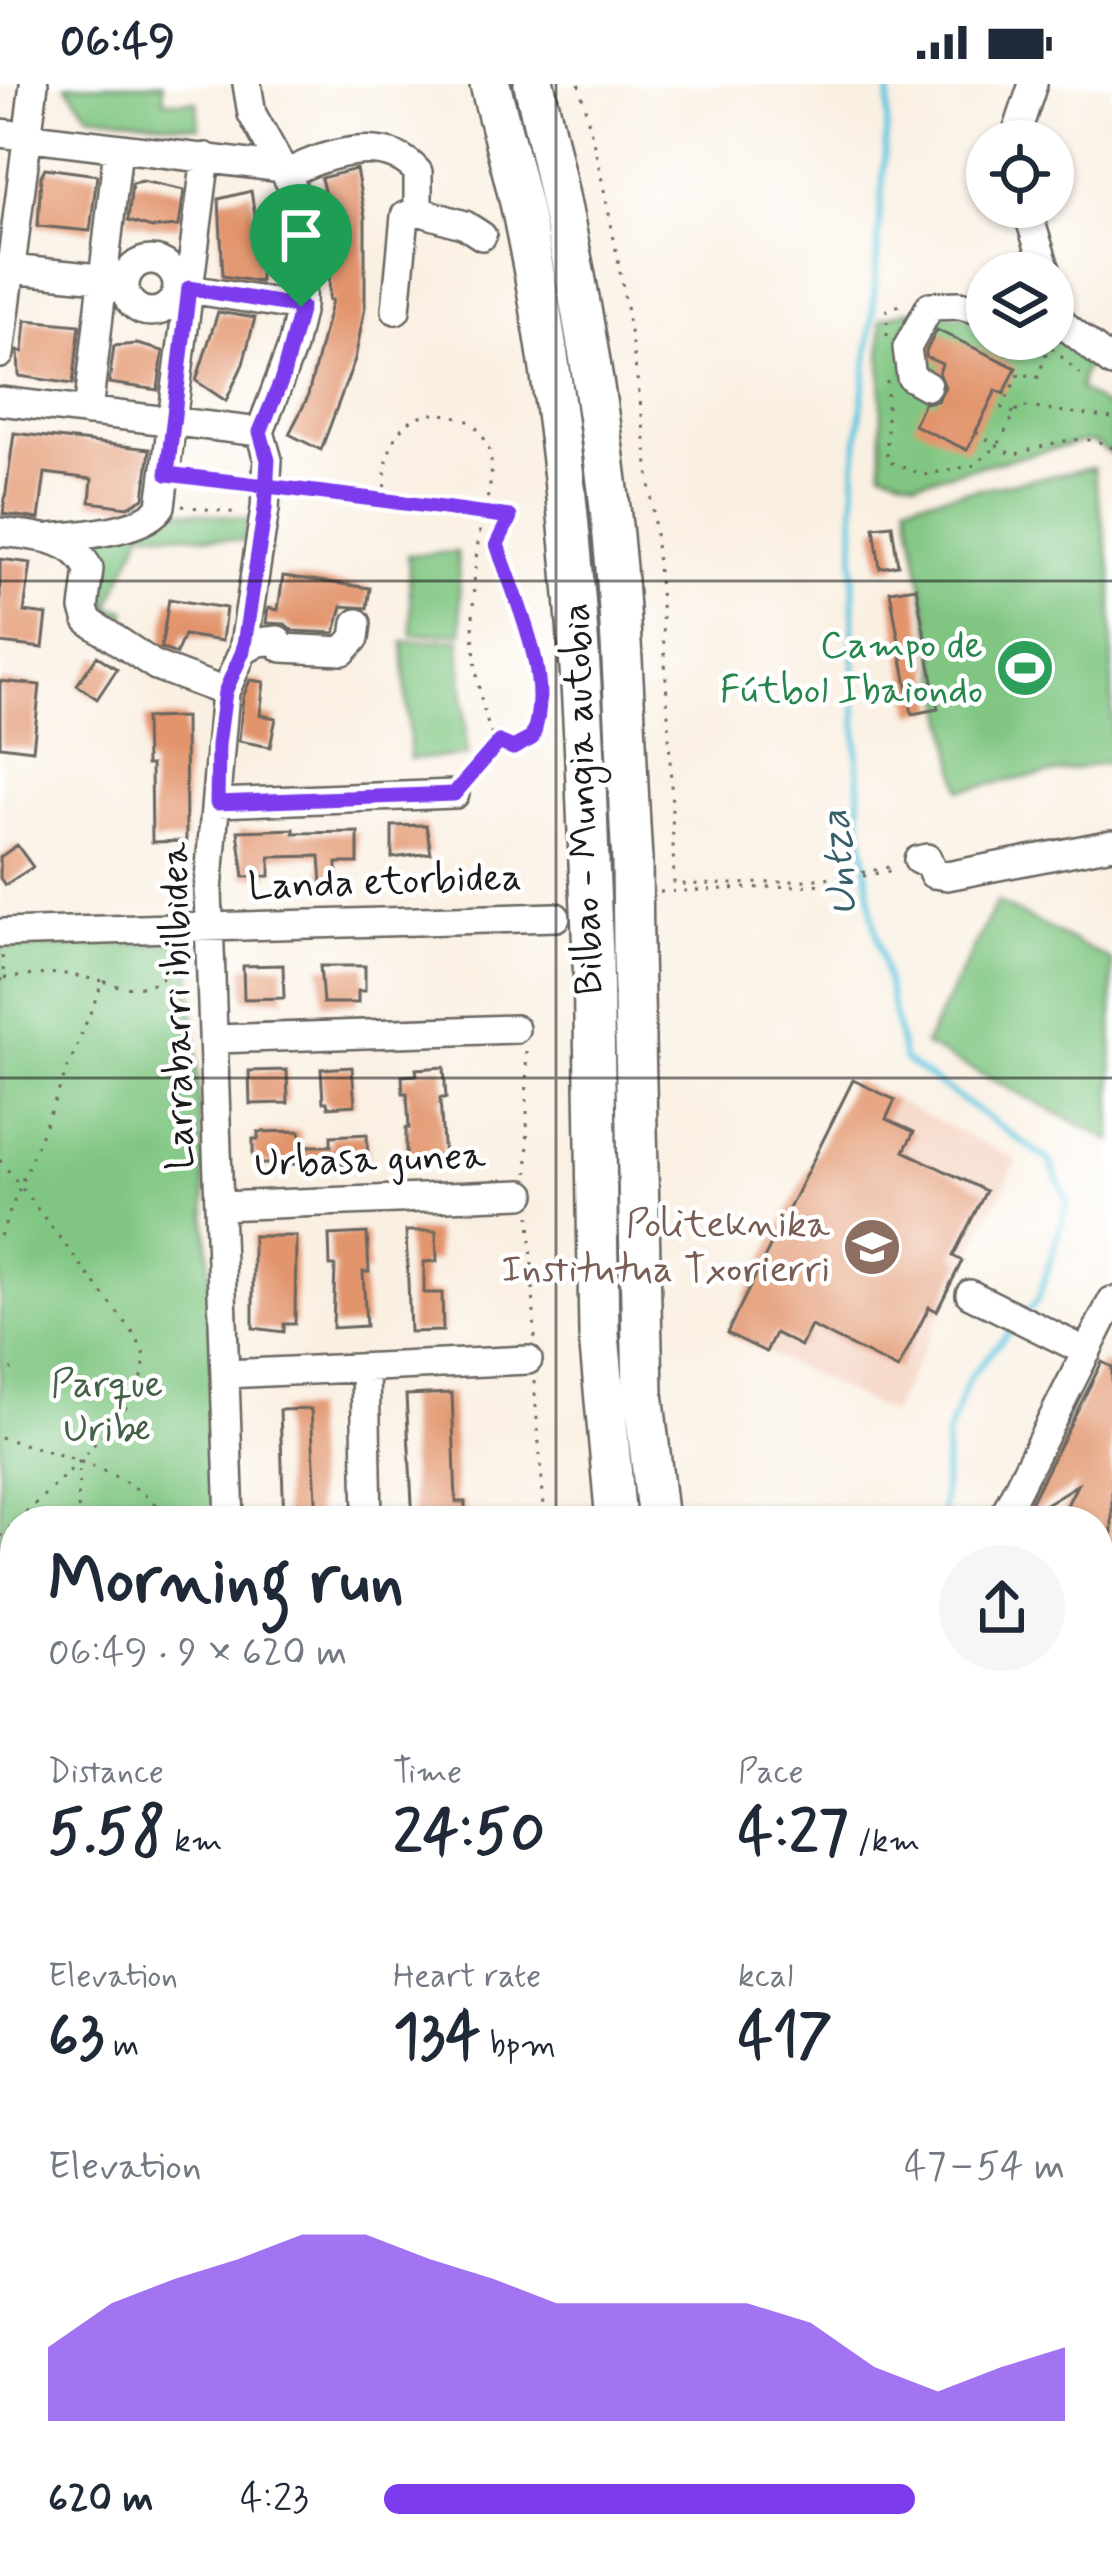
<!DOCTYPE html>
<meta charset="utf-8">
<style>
:root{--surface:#fff;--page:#f6f6f7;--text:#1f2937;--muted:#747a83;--accent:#7c3aed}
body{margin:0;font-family:Mynerve,sans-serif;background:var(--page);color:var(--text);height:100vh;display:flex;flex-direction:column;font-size:45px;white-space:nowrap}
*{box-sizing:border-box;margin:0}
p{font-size:39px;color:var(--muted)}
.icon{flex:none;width:66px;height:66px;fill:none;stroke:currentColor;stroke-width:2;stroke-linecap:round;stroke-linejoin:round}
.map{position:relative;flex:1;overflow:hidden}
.panel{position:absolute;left:0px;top:1422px;width:1113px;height:1065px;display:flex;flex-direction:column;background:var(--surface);border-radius:48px 48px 0 0;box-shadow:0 3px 9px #0004}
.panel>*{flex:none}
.tools{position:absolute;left:966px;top:36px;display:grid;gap:24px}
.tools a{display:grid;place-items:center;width:108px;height:108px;border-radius:50%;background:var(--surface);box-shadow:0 3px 9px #0004;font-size:60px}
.pin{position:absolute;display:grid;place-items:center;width:102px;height:102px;color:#fff;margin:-123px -51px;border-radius:50% 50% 50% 0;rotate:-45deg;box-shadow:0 0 12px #0007}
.pin .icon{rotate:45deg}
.round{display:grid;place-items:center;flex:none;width:126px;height:126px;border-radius:63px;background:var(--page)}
.head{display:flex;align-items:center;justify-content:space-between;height:204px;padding:0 48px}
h1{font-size:66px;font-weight:700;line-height:90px}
.figures{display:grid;grid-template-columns:repeat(3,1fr);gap:18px;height:204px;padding:12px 48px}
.figures div{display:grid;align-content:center}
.figures b{font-size:60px;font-weight:700}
.figures small{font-size:33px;font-weight:400}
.figures p{font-size:33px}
.chart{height:336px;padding:24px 48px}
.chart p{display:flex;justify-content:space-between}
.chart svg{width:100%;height:216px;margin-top:12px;fill:var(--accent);opacity:.7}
ul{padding:0 48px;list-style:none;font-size:39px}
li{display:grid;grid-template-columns:192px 144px 1fr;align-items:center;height:90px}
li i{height:30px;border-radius:15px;background:var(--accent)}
.status{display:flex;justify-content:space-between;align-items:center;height:84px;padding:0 60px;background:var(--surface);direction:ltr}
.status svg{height:33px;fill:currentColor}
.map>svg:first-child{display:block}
.built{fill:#f4d3c1}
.green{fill:#80c682;stroke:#4e714f;stroke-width:3}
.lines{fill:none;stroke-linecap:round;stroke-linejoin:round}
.stream{stroke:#61c7de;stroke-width:6}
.building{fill:#e2946c}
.minor-casing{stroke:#6a6661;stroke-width:32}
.highway-casing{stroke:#6a6661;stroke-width:44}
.path{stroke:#6a6661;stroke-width:3;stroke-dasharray:3 9;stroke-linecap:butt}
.minor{stroke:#fff;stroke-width:27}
.highway{stroke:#fff;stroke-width:39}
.rail{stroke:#1c1c1c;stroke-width:6}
.highway-bridge-casing{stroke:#6a6661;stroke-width:44;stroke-linecap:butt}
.highway-bridge{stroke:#fff;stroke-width:39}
.route-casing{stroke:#fff;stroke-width:24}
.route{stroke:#7c3aed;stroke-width:15}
.grid{fill:none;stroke:#1c1c1c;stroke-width:3;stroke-opacity:0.55}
.labels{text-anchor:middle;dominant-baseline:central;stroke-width:9;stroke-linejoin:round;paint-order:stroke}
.leisure-label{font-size:39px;fill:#27864d;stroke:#fff;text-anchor:end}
.street-label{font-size:39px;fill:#1c1c1c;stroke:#fff}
.education-label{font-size:39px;fill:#785e54;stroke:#fff;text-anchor:end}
.park-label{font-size:39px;fill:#446045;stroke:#fff}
.water-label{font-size:42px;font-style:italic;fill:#38606a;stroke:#fff}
</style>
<div class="status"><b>06:49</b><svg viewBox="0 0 49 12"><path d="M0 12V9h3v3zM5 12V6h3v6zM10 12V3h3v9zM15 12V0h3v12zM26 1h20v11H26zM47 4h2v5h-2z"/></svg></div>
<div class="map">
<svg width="1112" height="2485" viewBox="0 0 1112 2485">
<rect width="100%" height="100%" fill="#fff"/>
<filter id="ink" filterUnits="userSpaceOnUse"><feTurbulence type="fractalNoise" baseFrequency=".00833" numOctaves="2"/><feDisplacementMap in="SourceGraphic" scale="24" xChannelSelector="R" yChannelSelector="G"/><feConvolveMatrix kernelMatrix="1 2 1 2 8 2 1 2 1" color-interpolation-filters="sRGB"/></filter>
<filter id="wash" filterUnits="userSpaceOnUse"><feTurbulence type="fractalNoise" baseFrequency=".004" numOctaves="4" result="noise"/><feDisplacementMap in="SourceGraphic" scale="48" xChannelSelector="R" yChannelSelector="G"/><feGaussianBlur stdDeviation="2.7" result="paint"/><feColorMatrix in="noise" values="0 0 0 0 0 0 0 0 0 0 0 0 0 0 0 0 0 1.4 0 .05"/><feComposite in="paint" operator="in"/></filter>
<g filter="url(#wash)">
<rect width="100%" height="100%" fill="#faf0e2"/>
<!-- built -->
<path class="built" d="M853,996L1017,1076L891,1330L727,1249Z
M267,2472H568L569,2482L301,2485Z"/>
<!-- green -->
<path class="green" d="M163,0L164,17H197L199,43L89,30L66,1Z
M909,226L927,237L933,230L987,234V255H1053V250L1075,257L1094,274L1083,288L1079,305L1112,327V371L1095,359L1083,358L917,397L882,386L881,235Z
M1093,384L1112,490V678L960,706L907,418Z
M164,424L247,435L244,457L143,446L109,523L126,526L121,553L104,546L77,457Z
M457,468L462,549L412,551L408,471Z
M460,555L467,672L410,675L403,558Z
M997,818L1112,877V1057L924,961Z
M180,859L188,860L190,866L211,1210L216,1437H15V1927L0,1921V864Z
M1098,2118L1112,2131V2367L1098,2348Z"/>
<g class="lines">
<!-- stream -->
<path class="stream" d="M890,0L873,226L855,381L853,556L860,729L872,829L904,976L1050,1077L1068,1118L1038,1216L1027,1228
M942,1437L947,1352L969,1294L1014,1242
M1098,2252L1112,2266"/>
</g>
<g id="blocks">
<!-- building -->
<path class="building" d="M45,84L97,91L90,147L38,142L41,92Z
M356,85L365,133V223L355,275L321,366L289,350L307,315L332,216H329L331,137L321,94Z
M142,97L184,106L179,142L152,144L128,137L132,99Z
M251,107L260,163V198L223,192L219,115Z
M218,228L255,234L243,280L226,317L196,297Z
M26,236L80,241L73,300L19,292L18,267L23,268Z
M937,246L1016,284L1004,310L996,306L967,366L914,341L924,319L937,317L945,303L939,289L942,280L926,273V267Z
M137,260L163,267L158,306L109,299L114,262Z
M14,349L150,365L144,414L128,423L90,418L92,395L45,389L39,435L3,430Z
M892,441L898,481L880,484L874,443Z
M0,475L31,479L24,528L47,531L43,564L0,559Z
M283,492L370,504L367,524L342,522L335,549L293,547L285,540L266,539L268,524L278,526Z
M916,503L938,625L912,630L890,507Z
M169,515L226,524L222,557L184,551L176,570L161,564Z
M97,572L117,585L97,615L77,601Z
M250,596L264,598L260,631L276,634L270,663L239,657L243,613Z
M0,597L40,601L33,666L0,662Z
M185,633L186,757L152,758L151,681H146L145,634Z
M426,741L431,769L392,774V742Z
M294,745V749L358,748V779H337V801H322L320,772L270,773V792L244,793L238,747Z
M17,761L33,783L5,801L0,794V773Z
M283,881L284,914L244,915L243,882Z
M320,882H365V907H358V919H323Z
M352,983L355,1021L328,1023L327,1018H323L321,985Z
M444,983L446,1014H440L444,1076H406V1044H409L407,1009H403L402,992L417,991L416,985Z
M287,986L288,1019L250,1020L249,987Z
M853,996L895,1016L886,1035L914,1048L904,1067L986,1107L953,1172L962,1177L937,1227L929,1223L898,1285L811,1242L801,1262L775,1249L766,1268L727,1249Z
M300,1047L301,1062H331V1052L367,1050L368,1080H258V1072H253V1055H258V1048Z
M406,1147H436L437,1177L424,1178V1209H442L443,1247L410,1248Z
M367,1149L369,1188H363L366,1242L333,1244L335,1182H330L329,1151Z
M253,1152H296L295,1240H284V1248L253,1244Z
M1102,1278L1112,1283V1480L1098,1475V1437H1059L1077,1401L1034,1427H1026Z
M452,1309L456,1418H465V1437H413L406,1311Z
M311,1325L317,1434L284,1437L280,1326Z"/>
</g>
</g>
<g filter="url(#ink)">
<use href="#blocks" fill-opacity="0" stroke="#6a6661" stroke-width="3"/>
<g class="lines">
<defs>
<path id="minor" d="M0,49L283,84
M1014,57L1033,0
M286,90C325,70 385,50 418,88V127L465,141L482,152
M1026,123L1047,189
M125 202a26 26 0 1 1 52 0a26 26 0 1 1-52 0Z
M0,184L119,196
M177,203L301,223
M1053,223L1063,240L1112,279
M396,226L405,132L418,127
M0,270L34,0
M927,302L911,293L907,264L930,222L960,221L987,228
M0,317L260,348
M88,328L118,64
M0,448C32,452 73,452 89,485L84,525L88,537L156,582L225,608
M51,454C80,451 145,448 161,422L206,73
M243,567L259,558L278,556L282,564L343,567L355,554L357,539
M217,719L455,710
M918,776L927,774L933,790L947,792L1112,760
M0,849L556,833
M215,955L515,945
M221,1122L522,1110
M970,1210L1087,1268
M365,1286L368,1437
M226,1290L528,1276
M230,1437L208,807L225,608L243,567L265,425L268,376L260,348L292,263L301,223L302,167L292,102L252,30L247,0
M1001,1437L1112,1217
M1098,1493L1112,1500
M1098,1813L1112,1821
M0,1957L15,1963
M1098,2086L1112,2092
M0,2119L15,2124
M0,2232L15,2193
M0,2433L15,2439
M101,2472L135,2485
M608,2472L610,2485"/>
<path id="highway" d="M490,0C501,47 516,94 525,142C568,351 582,565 589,778
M534,0C572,160 602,321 616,484C624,581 626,679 632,776
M633,867L643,1309L658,1437
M593,871L599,1251L616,1437
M1098,2367L1112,2387
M1098,2445L1112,2463
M894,2472L895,2485
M942,2472L943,2485
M736,2485L743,2472
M975,2485L978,2472"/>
</defs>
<!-- minor casing -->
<use href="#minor" class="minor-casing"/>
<!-- highway casing -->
<use href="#highway" class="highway-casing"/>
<!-- path -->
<path class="path" d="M579,0C647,261 668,531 674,800C747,801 822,799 893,782
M887,252V226L905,219
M1052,264L1080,290
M887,297V377L924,391L975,381L998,361L1019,322L1112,334
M1014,329L1002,324L1020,288L1037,295L1050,260
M976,348L1012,371C1044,363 1083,345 1112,364
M187,392L243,399
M288,404L514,434
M385,415C382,364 399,315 461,334C478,339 489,359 491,376C494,402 481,432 478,459C470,519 470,595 492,652L513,664L532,654C555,594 516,518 497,460L510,433
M182,422L238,429
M471,691L499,659
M660,808L815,801L895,786
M4,894L60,889L103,897
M0,897L4,894L2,871
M526,967L528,1089
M0,1076L136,1253L145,1272L140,1307L79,1378L17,1437
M530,1131L535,1254
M0,1152L103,897C136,910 156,904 179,878H186
M0,1291L12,1285
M534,1297L544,1422L549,1437
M0,1353C56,1371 134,1385 169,1437
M78,1437L79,1379
M527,1437L544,1422
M0,1453L15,1439
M0,1516L15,1534
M0,1587L15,1586
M1098,1691L1106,1695L1112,1686
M0,1746L15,1755
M0,1766L15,1764
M0,1851L15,1857
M0,1859L15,1864
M193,2472L226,2485
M162,2485L167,2472
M186,2485H190
M202,2485L189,2480L190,2476L213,2485"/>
<!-- minor -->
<use href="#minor" class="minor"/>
<!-- highway -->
<use href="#highway" class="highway"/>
<!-- rail -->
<path class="rail" d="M16,2472L50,2485"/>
<defs>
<path id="highway-bridge" d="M632,776L633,867
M589,778L593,871"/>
</defs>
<!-- highway-bridge casing -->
<use href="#highway-bridge" class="highway-bridge-casing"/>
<!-- highway-bridge -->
<use href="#highway-bridge" class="highway-bridge"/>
</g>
</g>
<g class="lines" filter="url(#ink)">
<defs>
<path id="route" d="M301,223L282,295L260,348L268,376L265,425L243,567L225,608L218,661L217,719L454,710L499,658L513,664L532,654C555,594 516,519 497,460L510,433C396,417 282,404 167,390L189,204L301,223"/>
</defs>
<!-- route casing -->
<use href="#route" class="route-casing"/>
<!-- route -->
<use href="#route" class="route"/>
</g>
<!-- grid -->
<path class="grid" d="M556,0V1437M0,497H1112M0,994H1112M0,1491H15M1098,1491H1112M0,1988H15M1098,1988H1112M556,2472V2485"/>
<!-- icons -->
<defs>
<symbol id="stadium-disc" viewBox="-11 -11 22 22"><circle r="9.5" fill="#2e9e5b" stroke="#fff"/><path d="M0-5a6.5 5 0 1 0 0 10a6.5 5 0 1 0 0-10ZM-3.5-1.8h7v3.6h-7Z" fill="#fff"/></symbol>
<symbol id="school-disc" viewBox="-11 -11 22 22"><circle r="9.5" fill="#8d6e63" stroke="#fff"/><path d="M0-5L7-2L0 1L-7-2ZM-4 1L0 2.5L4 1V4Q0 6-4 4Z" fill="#fff"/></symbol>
</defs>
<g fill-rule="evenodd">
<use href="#stadium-disc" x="992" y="551" width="66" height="66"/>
<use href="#school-disc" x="839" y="1130" width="66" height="66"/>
</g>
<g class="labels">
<!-- leisure labels -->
<g class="leisure-label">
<text x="983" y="562">Campo de<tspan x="983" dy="45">Fútbol Ibaiondo</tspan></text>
</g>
<!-- street labels -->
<g class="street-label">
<text transform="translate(584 715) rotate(-92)">Bilbao - Mungia autobia</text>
<text transform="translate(385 799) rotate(-2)">Landa etorbidea</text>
<text transform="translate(179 922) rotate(-91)">Larrabarri ibilbidea</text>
<text transform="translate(370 1077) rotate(-2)">Urbasa gunea</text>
</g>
<!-- education labels -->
<g class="education-label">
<text x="830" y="1141">Politeknika<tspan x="830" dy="45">Institutua Txorierri</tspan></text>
</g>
<!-- park labels -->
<g class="park-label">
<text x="107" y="1301">Parque<tspan x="107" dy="45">Uribe</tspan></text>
</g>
<!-- water labels -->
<g class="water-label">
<text transform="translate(840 779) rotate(-95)">Untza</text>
</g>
</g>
</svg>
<div class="tools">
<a><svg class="icon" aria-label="locate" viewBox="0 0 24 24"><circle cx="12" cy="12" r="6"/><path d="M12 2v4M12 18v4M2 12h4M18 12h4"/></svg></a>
<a><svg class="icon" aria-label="layers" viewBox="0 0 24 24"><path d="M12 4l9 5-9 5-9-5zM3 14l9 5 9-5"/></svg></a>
</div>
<div class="pin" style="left:301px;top:223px;background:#1e9e55"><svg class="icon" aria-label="arrive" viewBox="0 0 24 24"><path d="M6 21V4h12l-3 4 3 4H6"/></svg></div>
<section class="panel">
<div class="head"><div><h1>Morning run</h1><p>06:49 · 9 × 620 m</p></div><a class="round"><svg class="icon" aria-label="share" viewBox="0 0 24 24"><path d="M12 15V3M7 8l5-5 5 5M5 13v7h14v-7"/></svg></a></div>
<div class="figures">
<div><p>Distance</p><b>5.58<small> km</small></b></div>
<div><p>Time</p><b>24:50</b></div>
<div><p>Pace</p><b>4:27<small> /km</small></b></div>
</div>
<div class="figures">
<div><p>Elevation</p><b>63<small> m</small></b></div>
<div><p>Heart rate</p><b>134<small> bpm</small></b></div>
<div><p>kcal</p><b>417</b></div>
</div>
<div class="chart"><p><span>Elevation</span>47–54 m</p>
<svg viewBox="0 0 160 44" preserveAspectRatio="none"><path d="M0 44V29L10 20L20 15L30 11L40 6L50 6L60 11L70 15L80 20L90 20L100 20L110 20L120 24L130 33L140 38L150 33L160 29V44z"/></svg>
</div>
<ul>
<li><b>620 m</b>4:23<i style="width:78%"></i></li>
</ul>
</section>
</div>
